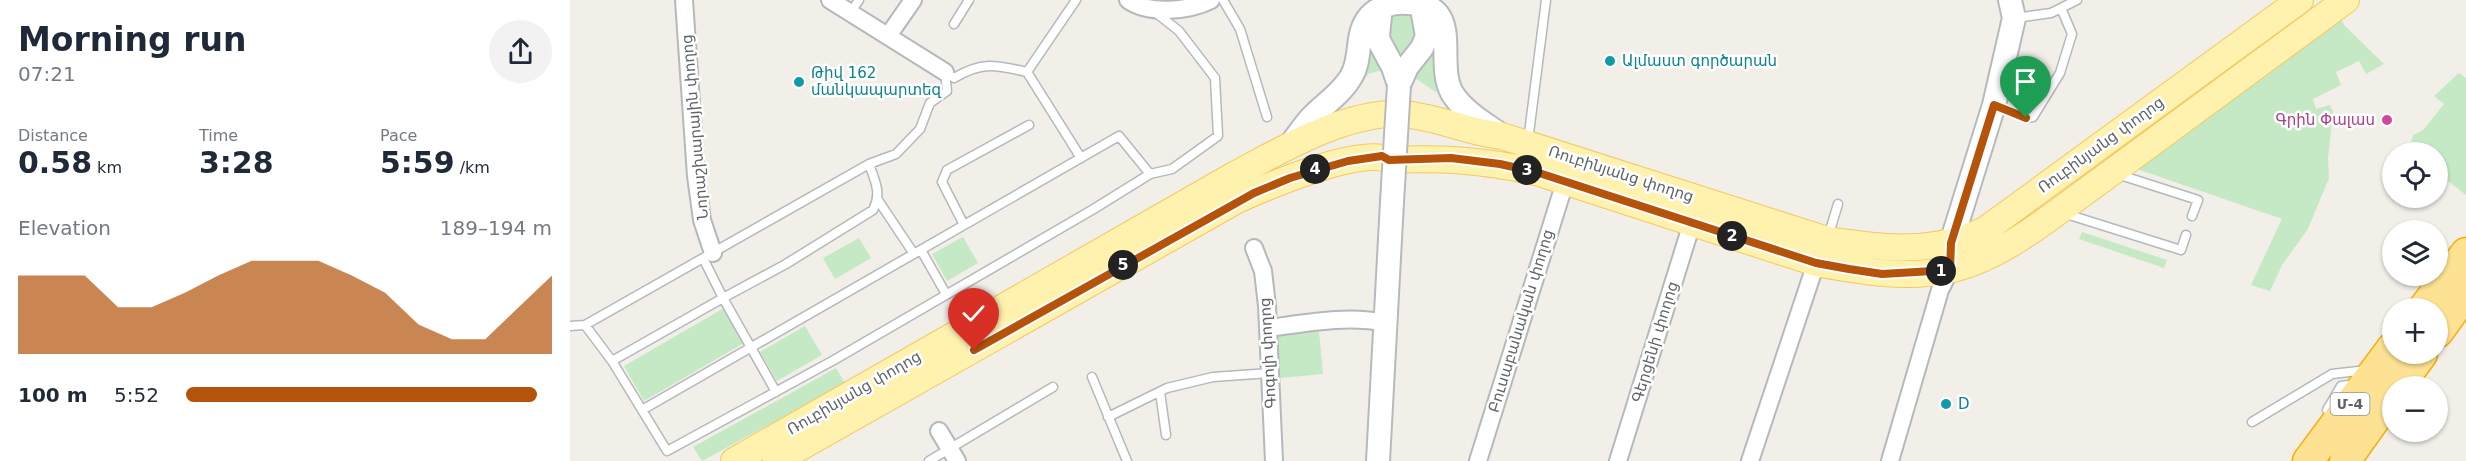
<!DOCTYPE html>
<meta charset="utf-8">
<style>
:root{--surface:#fff;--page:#f2f2f3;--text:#1f2937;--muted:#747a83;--accent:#b45309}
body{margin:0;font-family:"DejaVu Sans","Noto Sans Armenian",sans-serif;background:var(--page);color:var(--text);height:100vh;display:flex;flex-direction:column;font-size:22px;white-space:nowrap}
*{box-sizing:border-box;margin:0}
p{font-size:20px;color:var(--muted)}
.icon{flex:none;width:33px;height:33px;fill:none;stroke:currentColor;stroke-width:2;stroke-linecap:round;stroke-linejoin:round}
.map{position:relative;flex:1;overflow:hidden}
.side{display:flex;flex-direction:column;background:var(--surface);width:570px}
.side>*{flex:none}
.controls{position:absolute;left:1812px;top:142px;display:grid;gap:12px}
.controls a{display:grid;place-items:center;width:66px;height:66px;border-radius:50%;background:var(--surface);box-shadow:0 2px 4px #0004;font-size:30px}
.pin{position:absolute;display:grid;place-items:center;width:51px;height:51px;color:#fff;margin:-62px -26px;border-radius:50% 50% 50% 0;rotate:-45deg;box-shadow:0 0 6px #0007}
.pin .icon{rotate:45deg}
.km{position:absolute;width:30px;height:30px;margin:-15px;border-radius:50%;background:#222;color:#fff;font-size:16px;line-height:30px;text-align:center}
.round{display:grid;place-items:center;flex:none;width:63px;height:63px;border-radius:32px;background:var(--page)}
.overview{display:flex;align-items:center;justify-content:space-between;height:102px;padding:0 18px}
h1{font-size:33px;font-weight:700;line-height:45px}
.metrics{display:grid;grid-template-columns:repeat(3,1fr);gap:9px;height:102px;padding:6px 18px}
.metrics div{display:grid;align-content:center}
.metrics b{font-size:30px;font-weight:700}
.metrics small{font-size:16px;font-weight:400}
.metrics p{font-size:16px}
.chart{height:168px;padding:12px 18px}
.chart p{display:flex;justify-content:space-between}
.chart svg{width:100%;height:108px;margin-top:6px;fill:var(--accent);opacity:.7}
ul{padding:0 18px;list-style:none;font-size:20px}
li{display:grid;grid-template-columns:96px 72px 1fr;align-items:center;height:45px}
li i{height:15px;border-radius:8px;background:var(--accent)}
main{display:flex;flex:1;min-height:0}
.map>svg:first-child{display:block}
.green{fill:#c5e8c5}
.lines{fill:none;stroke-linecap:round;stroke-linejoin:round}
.lane-casing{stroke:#b5b8bc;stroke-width:11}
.street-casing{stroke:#b5b8bc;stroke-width:20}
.secondary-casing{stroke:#b6babf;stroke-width:26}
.primary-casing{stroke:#f2c960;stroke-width:28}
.highway-casing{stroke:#f9ab00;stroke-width:33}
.lane{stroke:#fff;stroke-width:8}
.street{stroke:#fff;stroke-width:16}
.secondary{stroke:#fff;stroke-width:22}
.primary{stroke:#fff2af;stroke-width:26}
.highway{stroke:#fde293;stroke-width:30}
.secondary-bridge-casing{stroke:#b6babf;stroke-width:26;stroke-linecap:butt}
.secondary-bridge{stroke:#fff;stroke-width:22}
.route-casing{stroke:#fff;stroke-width:12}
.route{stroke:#b45309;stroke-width:8}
.culture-dot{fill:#0f9aa8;stroke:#fff;stroke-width:2}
.hotel-dot{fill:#d1479c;stroke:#fff;stroke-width:2}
.labels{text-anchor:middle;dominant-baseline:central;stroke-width:5;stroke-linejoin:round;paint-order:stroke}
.shield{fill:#fff;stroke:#8f9295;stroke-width:1.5}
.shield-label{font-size:14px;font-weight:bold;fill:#5f6368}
.culture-label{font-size:15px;fill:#0d838f;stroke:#fff;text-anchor:start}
.hotel-label{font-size:15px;fill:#b23c85;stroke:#fff;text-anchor:end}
.street-label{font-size:15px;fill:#5f6368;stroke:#fff}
</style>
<main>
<section class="side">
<div class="overview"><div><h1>Morning run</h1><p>07:21</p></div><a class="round"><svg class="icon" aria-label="share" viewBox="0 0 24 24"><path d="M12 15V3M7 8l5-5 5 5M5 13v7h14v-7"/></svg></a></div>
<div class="metrics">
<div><p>Distance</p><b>0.58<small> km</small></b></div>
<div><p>Time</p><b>3:28</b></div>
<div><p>Pace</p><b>5:59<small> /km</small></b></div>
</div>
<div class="chart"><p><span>Elevation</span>189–194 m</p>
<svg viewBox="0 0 160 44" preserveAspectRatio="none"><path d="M0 44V12L10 12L20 12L30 25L40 25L50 19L60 12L70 6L80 6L90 6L100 12L110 19L120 32L130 38L140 38L150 25L160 12V44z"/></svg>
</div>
<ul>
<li><b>100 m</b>5:52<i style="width:96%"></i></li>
</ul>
</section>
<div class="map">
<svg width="1896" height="461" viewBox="0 0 1896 461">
<rect width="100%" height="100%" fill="#f1efe8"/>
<!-- green -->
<path class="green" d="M829,13L843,16L852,28L831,67L813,40L820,17Z
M1768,16L1776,27L1814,64L1796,74L1789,61L1766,72L1771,85L1743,99L1746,109L1760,105L1763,111L1758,159L1759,178L1738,229L1712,265L1700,291L1681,285L1712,219L1567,169Z
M796,36L815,69L798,74L779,99L786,86Z
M866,39L863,65L867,93L845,78V72Z
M1889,73L1896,78V195L1868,173V153H1842L1839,151L1843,135L1853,130L1874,104L1864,96Z
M1512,232L1597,260L1594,268L1509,239Z
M393,237L408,263L377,281L362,254Z
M289,238L301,258L265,279L253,258Z
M154,308L174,343L74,401L54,366Z
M235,326L252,355L207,381L190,352Z
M749,331L753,374L710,378L706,335Z
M266,368L275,383L132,461L123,447Z"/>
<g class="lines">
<defs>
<path id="lane" d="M653,0L670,29L697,117
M280,13L289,0
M1445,18L1481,13L1507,0
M384,24L399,0
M375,72L384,78C413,61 426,65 457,72L511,158
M457,72L506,0
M1425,105L1456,118L1463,117L1490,73L1502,34L1491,8
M958,141L976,0
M1547,174L1628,200L1622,216
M308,200L344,254
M1493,213L1611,250L1616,235
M394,225L372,182L377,170L459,125
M1258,237L1268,204
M351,250L376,294
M15,325L42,361L72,410L549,136L580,174
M0,326L15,325L299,164L326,154L350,129L360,103L377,91L375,72
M42,361L153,298L133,258
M522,377L557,461
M206,392L153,298L216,264L303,210C312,193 305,181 299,164
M590,392L596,435
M72,410L97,451L264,360L522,210L580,174L602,169L648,136L645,78L609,31L585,12
M1757,410L1771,386L1786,384
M538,417L597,388L643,377L700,373
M1682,422L1762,374L1797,370
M359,461L483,387"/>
<path id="street" d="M114,0L126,176L132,220L143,253
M260,0L375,72
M558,0C579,15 619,11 641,0
M318,36L343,0
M684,248L693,271L697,306L704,461
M698,328C737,323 777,315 816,323
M369,431L387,461
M908,461L995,182
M1048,461L1122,223
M1180,461L1246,263
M1320,461L1370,290L1380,270"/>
<path id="secondary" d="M811,7L808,35L809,41L823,67L829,85
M829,85L837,67L852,48L857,36L851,4
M720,145C727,136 733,127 740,119C754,104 771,94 781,77C793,58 784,34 800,16C810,6 823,2 837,3C896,4 864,60 882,93C893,111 914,123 931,135
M1381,256V243L1424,105L1444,18L1440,0
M808,461L822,202"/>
<path id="primary" d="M164,461L666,174C711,150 779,110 833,114C867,117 898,132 932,136L1257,240C1315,248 1360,255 1415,230L1730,0
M206,461L667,200C696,187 791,146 819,160C874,158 912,160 966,172L1246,263C1291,271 1337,280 1382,269C1435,257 1486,212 1530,181C1612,121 1694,60 1776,0"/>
<path id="highway" d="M1853,309L1896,253
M1868,332L1896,293
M1828,387L1852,354
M1738,461L1822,348
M1775,461L1822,395"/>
</defs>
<!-- lane casing -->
<use href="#lane" class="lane-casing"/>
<!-- street casing -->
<use href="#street" class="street-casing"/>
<!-- secondary casing -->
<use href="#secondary" class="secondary-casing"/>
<!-- primary casing -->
<use href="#primary" class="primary-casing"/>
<!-- highway casing -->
<use href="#highway" class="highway-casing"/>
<!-- lane -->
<use href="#lane" class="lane"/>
<!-- street -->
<use href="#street" class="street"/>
<!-- secondary -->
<use href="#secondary" class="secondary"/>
<!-- primary -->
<use href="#primary" class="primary"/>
<!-- highway -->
<use href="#highway" class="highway"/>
<defs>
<path id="secondary-bridge" d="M822,202L829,85"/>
</defs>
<!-- secondary-bridge casing -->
<use href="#secondary-bridge" class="secondary-bridge-casing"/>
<!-- secondary-bridge -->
<use href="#secondary-bridge" class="secondary-bridge"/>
</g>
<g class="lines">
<defs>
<path id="route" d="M404,350L684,193L720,178L778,161L812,156L819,160L881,158L930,164L966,172L1246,263L1279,269L1312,274L1380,270L1381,243L1424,105L1456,118"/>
</defs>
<!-- route casing -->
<use href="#route" class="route-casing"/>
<!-- route -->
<use href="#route" class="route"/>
</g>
<!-- markers -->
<g class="culture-dot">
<circle cx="1040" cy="61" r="6"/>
<circle cx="229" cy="82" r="6"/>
<circle cx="1376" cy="404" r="6"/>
</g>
<circle class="hotel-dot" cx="1817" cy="120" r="6"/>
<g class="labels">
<!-- shield labels -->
<rect class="shield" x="1760.5" y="393" width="39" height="22" rx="4.5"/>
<g class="shield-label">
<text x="1780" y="404">Մ-4</text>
</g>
<!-- culture labels -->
<g class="culture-label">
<text x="1052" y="61">Ալմաստ գործարան</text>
<text x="241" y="73">Թիվ 162<tspan x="241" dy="17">մանկապարտեզ</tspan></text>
<text x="1388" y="404">D</text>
</g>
<!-- hotel labels -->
<g class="hotel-label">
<text x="1805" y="120">Գրին Փալաս</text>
</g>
<!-- street labels -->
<g class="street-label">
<text transform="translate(125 127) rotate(-95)">Նորաշխարային փողոց</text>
<text transform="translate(1531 145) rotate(-36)">Ռուբինյանց փողոց</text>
<text transform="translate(1051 174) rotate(18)">Ռուբինյանց փողոց</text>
<text transform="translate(951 321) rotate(-73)">Բուսաբանական փողոց</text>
<text transform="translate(1085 342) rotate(-73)">Գերցենի փողոց</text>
<text transform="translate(698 353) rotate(-93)">Գոգոլի փողոց</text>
<text transform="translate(284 393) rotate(-30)">Ռուբինյանց փողոց</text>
</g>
</g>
</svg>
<div class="controls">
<a><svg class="icon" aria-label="locate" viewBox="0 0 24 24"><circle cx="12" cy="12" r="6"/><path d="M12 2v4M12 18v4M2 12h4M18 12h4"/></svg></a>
<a><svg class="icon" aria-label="layers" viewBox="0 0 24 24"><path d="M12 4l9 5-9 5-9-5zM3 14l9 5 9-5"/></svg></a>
<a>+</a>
<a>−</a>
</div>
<div class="pin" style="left:1456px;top:118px;background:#1e9e55"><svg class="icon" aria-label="arrive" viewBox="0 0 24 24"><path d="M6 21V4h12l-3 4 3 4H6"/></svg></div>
<div class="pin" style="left:404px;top:350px;background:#d93025"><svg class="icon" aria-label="check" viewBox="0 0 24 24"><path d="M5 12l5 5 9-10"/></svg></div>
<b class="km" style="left:1371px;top:271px">1</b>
<b class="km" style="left:1162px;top:236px">2</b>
<b class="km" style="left:957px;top:170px">3</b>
<b class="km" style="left:745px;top:169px">4</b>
<b class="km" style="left:553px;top:265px">5</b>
</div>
</main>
